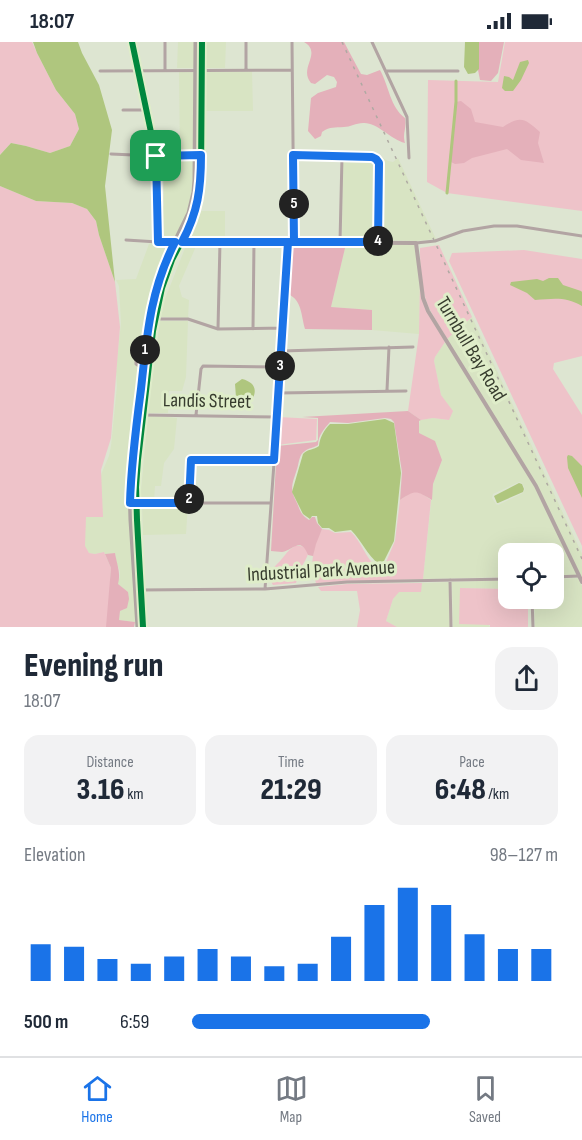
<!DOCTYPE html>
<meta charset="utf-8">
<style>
:root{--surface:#fff;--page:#f2f2f3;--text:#1f2937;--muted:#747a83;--line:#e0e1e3;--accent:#1a73e8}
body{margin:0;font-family:"Sofia Sans Condensed",sans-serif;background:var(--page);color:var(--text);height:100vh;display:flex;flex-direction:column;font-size:22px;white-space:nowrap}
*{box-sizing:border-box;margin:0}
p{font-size:20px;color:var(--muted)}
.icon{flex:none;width:33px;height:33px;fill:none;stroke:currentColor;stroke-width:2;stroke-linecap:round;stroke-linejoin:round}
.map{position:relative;height:585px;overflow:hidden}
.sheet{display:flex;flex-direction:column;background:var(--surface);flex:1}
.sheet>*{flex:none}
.fabs{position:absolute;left:498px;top:501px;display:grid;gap:12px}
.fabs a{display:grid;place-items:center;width:66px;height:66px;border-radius:12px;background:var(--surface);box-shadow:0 6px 24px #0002;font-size:30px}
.pin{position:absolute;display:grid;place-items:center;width:51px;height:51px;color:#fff;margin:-26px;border-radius:12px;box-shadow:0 3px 9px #0006}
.km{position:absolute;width:30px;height:30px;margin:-15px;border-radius:50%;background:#222;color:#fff;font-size:16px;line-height:30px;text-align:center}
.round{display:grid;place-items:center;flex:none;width:63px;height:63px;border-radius:18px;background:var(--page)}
.overview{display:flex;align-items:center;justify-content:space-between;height:102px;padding:0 24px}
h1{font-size:33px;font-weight:800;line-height:45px}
.stats{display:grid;grid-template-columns:repeat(3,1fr);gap:9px;height:102px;padding:6px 24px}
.stats div{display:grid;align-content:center;border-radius:15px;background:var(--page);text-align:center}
.stats b{font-size:30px;font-weight:800}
.stats small{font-size:16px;font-weight:400}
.stats p{font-size:16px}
.chart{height:168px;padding:12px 24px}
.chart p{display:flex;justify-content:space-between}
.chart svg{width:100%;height:108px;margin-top:6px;stroke:var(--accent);stroke-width:6}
ul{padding:0 24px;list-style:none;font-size:20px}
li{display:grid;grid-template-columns:96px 72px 1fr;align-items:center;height:45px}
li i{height:15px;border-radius:8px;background:var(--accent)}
.status{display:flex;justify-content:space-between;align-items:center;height:42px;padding:0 30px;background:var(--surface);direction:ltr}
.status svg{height:16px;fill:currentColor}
.tabs{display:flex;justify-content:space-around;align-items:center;height:84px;border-top:2px solid var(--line);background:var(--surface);font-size:16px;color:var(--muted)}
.tabs a{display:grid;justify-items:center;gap:3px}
.tabs .selected{color:var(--accent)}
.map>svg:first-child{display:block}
.built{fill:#d8e4c3;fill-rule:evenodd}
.green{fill:#eec3c9}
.forest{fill:#e4b0ba}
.water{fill:#afc67e}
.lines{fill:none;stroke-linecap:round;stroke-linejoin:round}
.canal{stroke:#afc67e;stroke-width:3}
.minor{stroke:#b2a4a3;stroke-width:3}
.tertiary{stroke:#b2a4a3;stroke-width:4}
.primary{stroke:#aea4a1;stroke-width:5}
.rail{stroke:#aea9a2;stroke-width:1.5;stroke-dasharray:3 6;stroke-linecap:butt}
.cycleway-casing{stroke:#dfedc9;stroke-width:10}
.cycleway{stroke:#00873e;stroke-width:6}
.route-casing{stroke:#fff;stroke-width:12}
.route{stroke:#1a73e8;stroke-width:8}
.labels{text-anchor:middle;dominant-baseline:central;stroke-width:6;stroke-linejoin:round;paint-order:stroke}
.street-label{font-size:20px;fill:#373c2e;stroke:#dfedc9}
</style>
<div class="status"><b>18:07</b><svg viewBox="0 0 49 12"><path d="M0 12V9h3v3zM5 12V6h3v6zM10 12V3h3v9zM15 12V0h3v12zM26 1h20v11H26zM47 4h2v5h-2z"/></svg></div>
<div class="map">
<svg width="582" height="585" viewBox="0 0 582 585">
<rect width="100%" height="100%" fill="#dde5d1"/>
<!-- built -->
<path class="built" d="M178,0H194L195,26H177Z
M206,0H226L225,26H206Z
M179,29L195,30L194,112H180Z
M252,29L253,69H206V30Z
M342,110L345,111L378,113L388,119L393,120L398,116L436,197L416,199L379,198L380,120L377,115L373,114H342Z
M180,115H194V138L187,170L174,198H159V182L164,162V130L180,131Z
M343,117H372L377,121L376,198H342Z
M200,169H225V198H189Z
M151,201H173L155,242L148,270L143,297L130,418L128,455L135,565V580L119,578L120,569L125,567L128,550L117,542L120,535V529L117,522L115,511L105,512L104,510L95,512L89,511L84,503V475L99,441L102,430L109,414L111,404L117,344L116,329L121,281L119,244L116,238L136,237L149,202Z
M187,201L197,202L179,244L182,255L189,258L188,276L161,275L165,257Z
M346,202H415L420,240L419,292L372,288V268L331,265Z
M472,275L582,512V536L537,443L447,297Z
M160,279H188L186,335L182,349H169L168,371H148Z
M445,300L534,444L577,533L554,534V512H508V535L423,537L433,442L442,418L418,391L420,378L433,376L449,378L441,353L434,319L435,315ZM519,440L522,441L525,447L523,451L498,463L496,462L492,456L493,452Z
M148,374L168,375L177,376L174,407L164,421L161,444H155L154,459H140Z
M142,462H154V464L188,462L186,492L143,493Z
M578,536L582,544V585H535L534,557L554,556V537Z
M508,538V547L460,546L490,585H453L452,540Z
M449,540L450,585H397L386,579L393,557L398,550H420L422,541Z"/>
<!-- green -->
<path class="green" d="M0,0H32L37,11L56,48L75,72L79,87L70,104L50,111L26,104L11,101L0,113Z
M505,0H582V169L447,151L427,140L428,38L498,40Z
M0,144L36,159L72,161L87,167L96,179L99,193L115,240L120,285L111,396L101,428L103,475H86L85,504L89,511L95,512L104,510L111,526L110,544L119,585H0Z
M439,203L472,275L447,297C442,287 435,278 430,268C421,250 420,226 420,206Z
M524,208L582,217V314L554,321L553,327L582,373V504L449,219L452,211Z
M420,240L422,257L445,300L435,315L434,319L441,353L453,369L449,378L433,376L421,378L408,369L419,292Z
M278,375L317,377L316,398L277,403Z
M412,450H420L431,458L423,537L316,541C309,524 313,503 322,487L329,488L335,491L351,490C361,499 366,517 376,524L382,523L386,520L395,499L400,458Z
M295,504C317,503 306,517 300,527C297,531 298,536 296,541L273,543C266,533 270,530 277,522C285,515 285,510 295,504Z
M422,541L421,550H399L393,557L386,579L397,585H357L360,568L357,549H321L318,545L347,542Z
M460,546L508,547V556L528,557V585H490V583L459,582Z"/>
<!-- forest -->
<path class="forest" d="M304,0H344L361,32L367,33L380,28C389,44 390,65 405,76C407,87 402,91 405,101C390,97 377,80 363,81C356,81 350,85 344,85C334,86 331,84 322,90L321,94L315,97L308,89L311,56L318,51L336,45L337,40L334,35L327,33L315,42L311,41C298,26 323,11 304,0Z
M479,0H504L498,31L491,39L480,38L478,28Z
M461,59L471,67L475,80L503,85C521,73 525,77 540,90L538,101L544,121L521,118L507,107L472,116L464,121L455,122L449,119L456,60Z
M297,201L346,202L331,265L372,268V288L305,287C301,273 302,258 288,252V229L291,205Z
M408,369L421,378L419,379V391L435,399L442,418L433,442L432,458C416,448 415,448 400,458L402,430L394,380L391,377L385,376L348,381L330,380C324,387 318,394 318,403C314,406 308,406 305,409C299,412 299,421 297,427C293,440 289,446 296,459C301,469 299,471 309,478L312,475H315L317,481L322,487L316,502L313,514L308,513C301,494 293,508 282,510C279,510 274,509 271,509L277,404L316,400L318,398V376L302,375Z
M115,511C117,523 121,531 118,542L128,550L129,557L127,566L120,569L119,578L135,580L134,585H106L111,526L105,512Z"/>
<!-- water -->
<path class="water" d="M33,0H78L82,11L99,43L112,88L105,144L115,240L99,193L96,179L87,167L72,161L36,159L0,144V113L11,101L26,104L50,111L70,104L79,87L75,72L56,48L37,11Z
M465,0H479V27L475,31L468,32L464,25Z
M528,18L529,21L521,38L513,49H505L502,46L504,34L509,35L513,38L520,20Z
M549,236H558L563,243L581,249L582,250V264C565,254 553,257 535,258L527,251L510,243L511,240L537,237L543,239Z
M242,337C254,340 258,347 252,358H238L236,355L235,342Z
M385,377L394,381L401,431L394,499L383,521L379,522C367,513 362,499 351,488L335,490L329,486H322L318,481L317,474H312L310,477L303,472L292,450L303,412C307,407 314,408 319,404C320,395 324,388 330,382H348Z
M568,413L572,414L582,424V456L568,426L567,415Z
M519,441L522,442L524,447L523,450L498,461H497L494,454Z"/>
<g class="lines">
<!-- canal -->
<path class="canal" d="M447,151L456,60V39"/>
<!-- minor -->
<path class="minor" d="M165,0V27
M246,0V28
M292,0L294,199
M372,0L407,75L409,116
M100,29L292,28
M386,29H458
M123,68H147
M111,112L156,114L196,113
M293,113L373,115L376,117L379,121L378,200
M126,198L158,200
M340,200L342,115
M416,201L435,199L463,189L494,184H517L582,194
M154,277H188L218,287L283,286
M218,287L220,200
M253,287L254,200
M282,309L413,305
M136,316V322L142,326
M387,348L389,305
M279,351L406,349
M144,373L277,375
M196,373L201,327L203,324L280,325
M130,461H271
M189,461L191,418H274
M554,535L579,534
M450,538L451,585
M265,547L282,309L288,200
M140,548L265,547L347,540L508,537
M532,556L533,585"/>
<!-- tertiary -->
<path class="tertiary" d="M132,0L156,114L158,200L416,201L423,256L428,269L536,444L582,540"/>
<!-- primary -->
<path class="primary" d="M138,585L131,478L130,444L132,418L148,287L153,260L159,236L168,214L189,171L194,150L195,138L196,0
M143,585L137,478L136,445L138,418L153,289L162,246L172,218L193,177L198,161L201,137L202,0"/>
<!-- rail -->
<path class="rail" d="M342,0L582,517"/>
<defs>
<path id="cycleway" d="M132,0L156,114L158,200H182
M143,585L137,478L136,445L138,418L153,289L162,246L172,218L193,177L198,161L201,137L202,0"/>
</defs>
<!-- cycleway casing -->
<use href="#cycleway" class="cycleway-casing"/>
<!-- cycleway -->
<use href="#cycleway" class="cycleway"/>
</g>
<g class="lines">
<defs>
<path id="route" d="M156,114L158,200H175C150,249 147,293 141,347C136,385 131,423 130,461H189L191,418H274L288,200H378L379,121L376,117L372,115L293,113L294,200H182C198,170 201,147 201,113L156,114"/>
</defs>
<!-- route casing -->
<use href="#route" class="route-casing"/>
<!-- route -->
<use href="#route" class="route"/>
</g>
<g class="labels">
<!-- street labels -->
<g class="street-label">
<text transform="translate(471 307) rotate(59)">Turnbull Bay Road</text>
<text transform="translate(207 359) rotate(1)">Landis Street</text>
<text transform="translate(321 529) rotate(-3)">Industrial Park Avenue</text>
</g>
</g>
</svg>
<div class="fabs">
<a><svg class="icon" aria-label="locate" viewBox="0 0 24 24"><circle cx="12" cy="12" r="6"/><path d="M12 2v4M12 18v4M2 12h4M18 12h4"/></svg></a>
</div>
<div class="pin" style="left:156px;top:114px;background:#1e9e55"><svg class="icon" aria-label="arrive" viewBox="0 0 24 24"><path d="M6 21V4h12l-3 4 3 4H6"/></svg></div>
<b class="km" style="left:145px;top:308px">1</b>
<b class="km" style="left:189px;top:457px">2</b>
<b class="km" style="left:280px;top:324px">3</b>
<b class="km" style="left:378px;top:199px">4</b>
<b class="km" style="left:294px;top:162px">5</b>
</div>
<section class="sheet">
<div class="overview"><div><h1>Evening run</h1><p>18:07</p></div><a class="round"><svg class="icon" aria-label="share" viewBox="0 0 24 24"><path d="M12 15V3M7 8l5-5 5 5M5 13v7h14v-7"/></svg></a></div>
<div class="stats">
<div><p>Distance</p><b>3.16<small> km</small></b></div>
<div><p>Time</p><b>21:29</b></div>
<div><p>Pace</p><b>6:48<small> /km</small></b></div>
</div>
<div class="chart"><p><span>Elevation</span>98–127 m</p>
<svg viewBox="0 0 160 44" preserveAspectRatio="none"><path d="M5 44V29M15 44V30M25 44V35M35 44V37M45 44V34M55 44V31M65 44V34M75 44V38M85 44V37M95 44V26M105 44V13M115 44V6M125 44V13M135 44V25M145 44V31M155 44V31"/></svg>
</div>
<ul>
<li><b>500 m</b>6:59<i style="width:65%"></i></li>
</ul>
</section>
<nav class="tabs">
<a class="selected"><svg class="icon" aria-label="home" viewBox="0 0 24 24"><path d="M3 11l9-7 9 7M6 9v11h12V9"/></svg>Home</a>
<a><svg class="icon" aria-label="map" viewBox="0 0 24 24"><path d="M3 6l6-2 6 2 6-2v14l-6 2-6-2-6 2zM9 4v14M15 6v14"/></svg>Map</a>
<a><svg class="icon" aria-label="saved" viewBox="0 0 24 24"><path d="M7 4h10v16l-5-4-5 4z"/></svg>Saved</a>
</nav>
